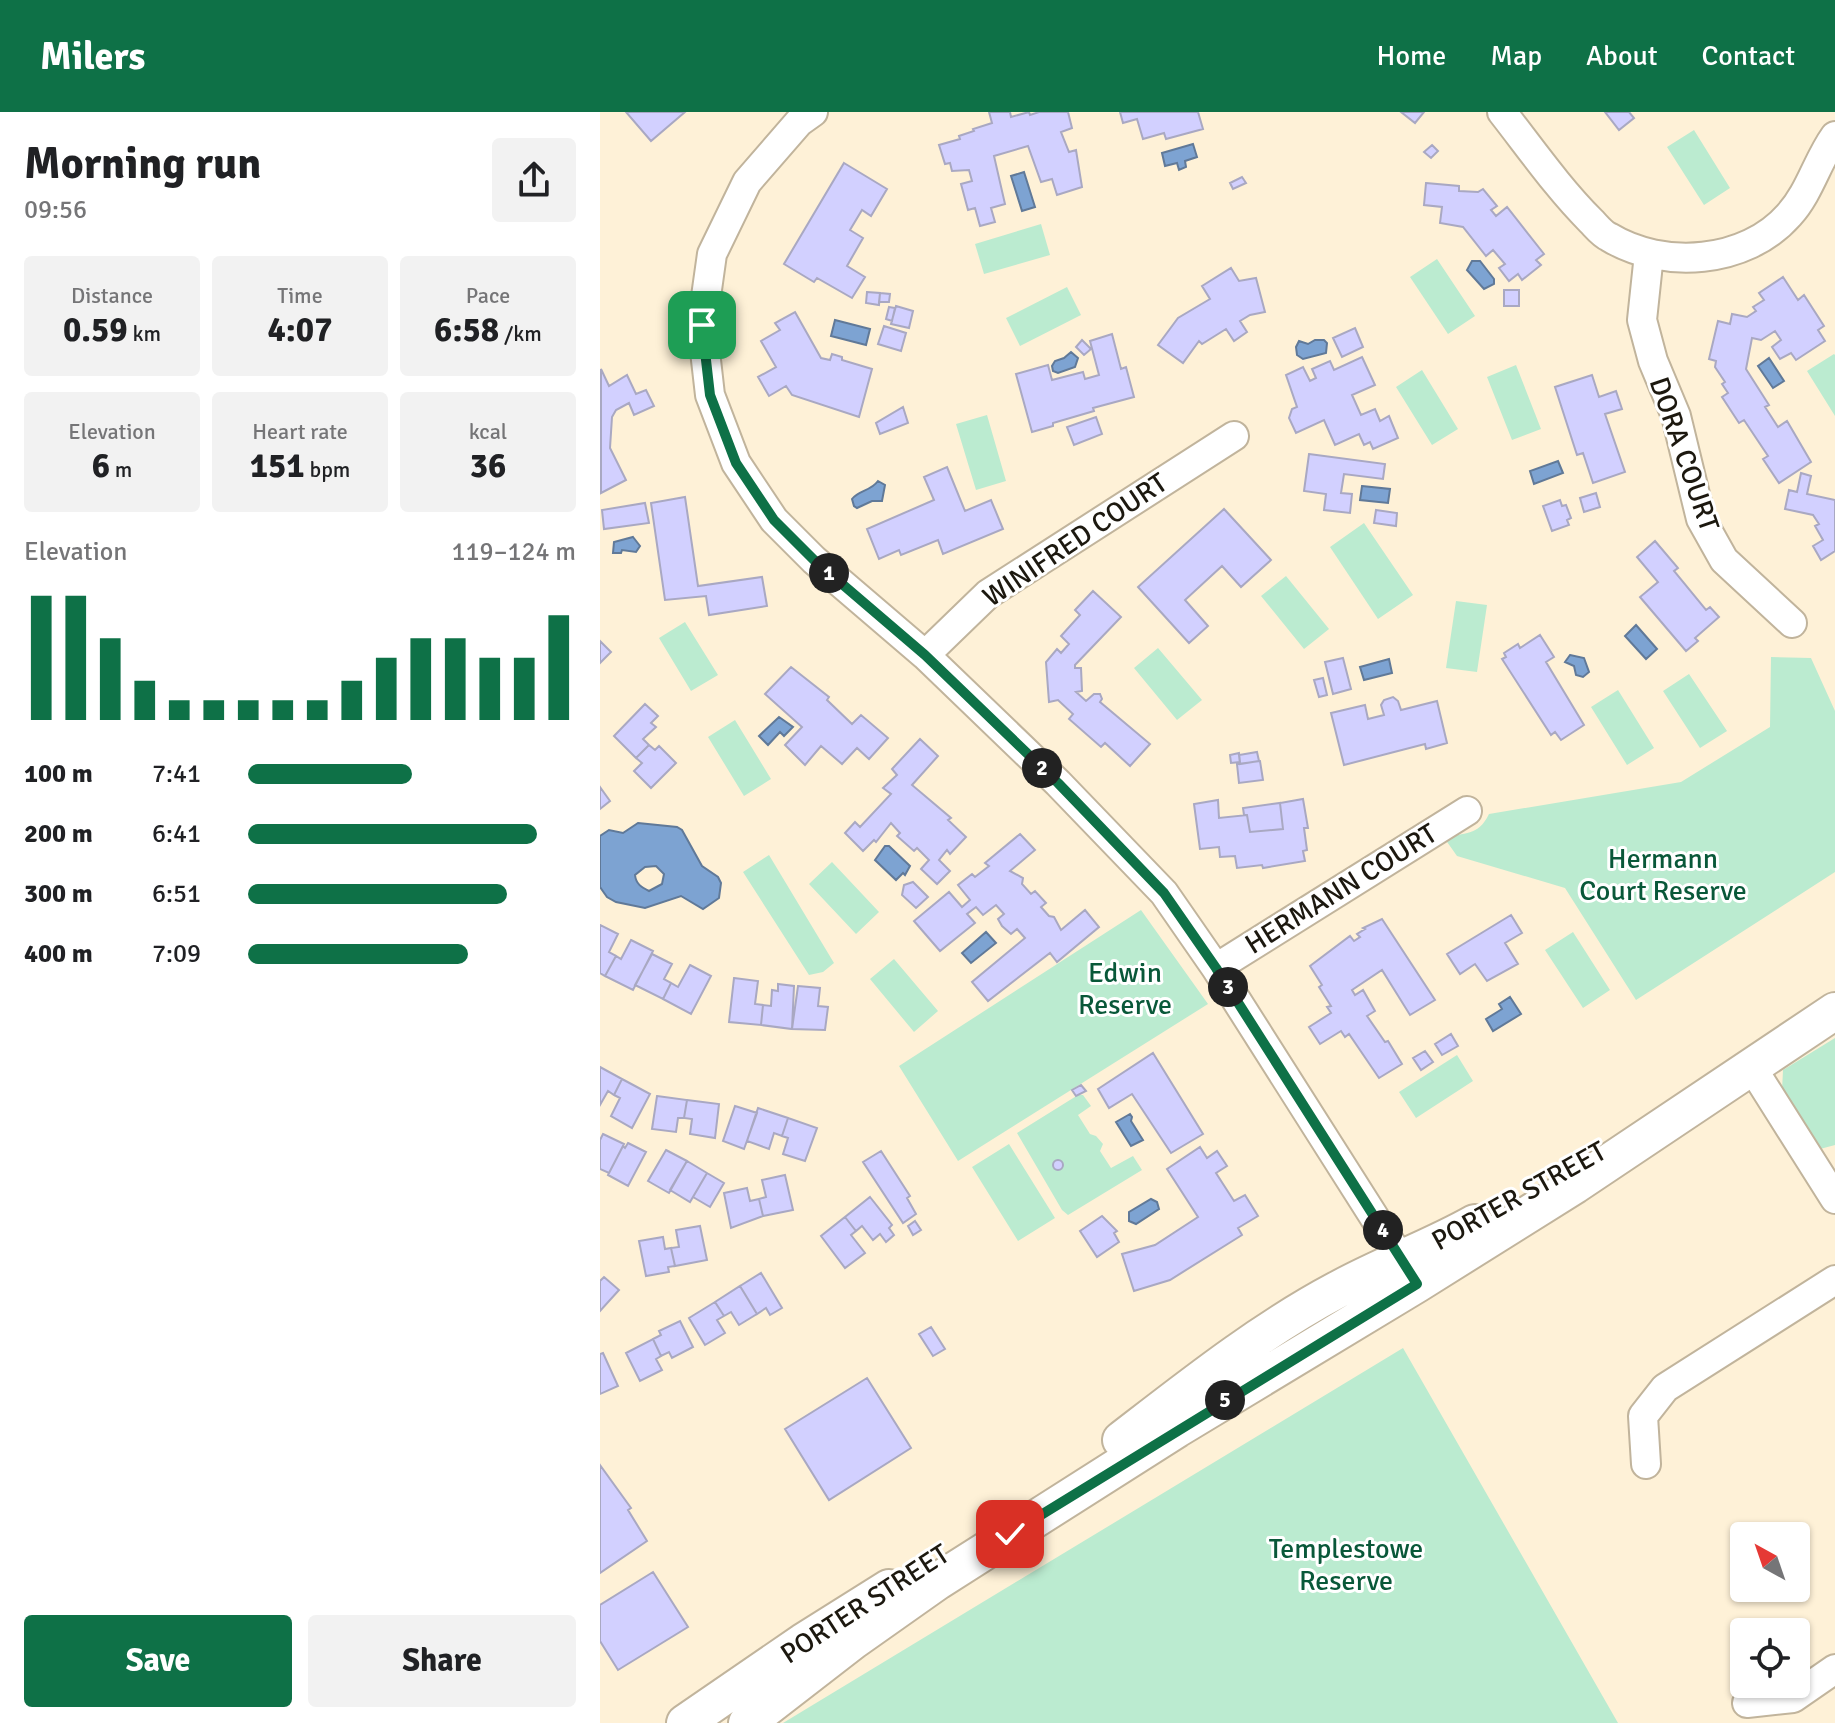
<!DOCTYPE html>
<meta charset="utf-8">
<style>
:root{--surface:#fff;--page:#f2f2f2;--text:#202124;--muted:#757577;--accent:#0e7147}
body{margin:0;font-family:Signika,sans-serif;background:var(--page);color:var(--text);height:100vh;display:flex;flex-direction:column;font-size:30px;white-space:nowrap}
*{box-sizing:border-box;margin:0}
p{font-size:26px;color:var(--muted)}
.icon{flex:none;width:44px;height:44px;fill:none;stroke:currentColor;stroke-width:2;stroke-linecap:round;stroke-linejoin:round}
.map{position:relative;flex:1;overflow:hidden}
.side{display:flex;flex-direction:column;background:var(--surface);width:600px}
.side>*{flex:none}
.needle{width:52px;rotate:320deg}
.buttons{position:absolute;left:1130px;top:1410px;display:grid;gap:16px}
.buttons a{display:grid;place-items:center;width:80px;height:80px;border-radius:8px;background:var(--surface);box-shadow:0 2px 6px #0004;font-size:40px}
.pin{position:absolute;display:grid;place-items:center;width:68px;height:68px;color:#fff;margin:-34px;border-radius:16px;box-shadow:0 4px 12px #0006}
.km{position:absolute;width:40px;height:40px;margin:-20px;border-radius:50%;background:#222;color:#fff;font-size:22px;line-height:40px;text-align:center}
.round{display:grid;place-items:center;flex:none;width:84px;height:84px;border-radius:8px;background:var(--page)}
.head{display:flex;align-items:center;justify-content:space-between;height:136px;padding:0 24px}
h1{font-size:44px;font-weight:800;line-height:60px}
.stats{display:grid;grid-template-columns:repeat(3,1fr);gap:12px;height:136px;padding:8px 24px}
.stats div{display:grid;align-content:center;border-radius:8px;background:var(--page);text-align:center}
.stats b{font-size:34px;font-weight:800}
.stats small{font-size:22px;font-weight:400}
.stats p{font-size:22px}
.chart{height:224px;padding:16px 24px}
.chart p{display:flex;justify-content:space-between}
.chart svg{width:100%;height:144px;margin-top:8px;stroke:var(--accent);stroke-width:6}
.cta{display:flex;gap:16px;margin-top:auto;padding:16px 24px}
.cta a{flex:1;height:92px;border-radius:8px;background:var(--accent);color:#fff;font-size:32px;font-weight:800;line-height:92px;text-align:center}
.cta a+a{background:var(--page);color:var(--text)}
ul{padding:0 24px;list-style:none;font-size:26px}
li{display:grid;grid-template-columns:128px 96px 1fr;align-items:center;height:60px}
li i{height:20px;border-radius:10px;background:var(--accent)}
header{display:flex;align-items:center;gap:48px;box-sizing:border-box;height:112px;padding:0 40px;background:var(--accent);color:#fff}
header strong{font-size:38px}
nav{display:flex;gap:44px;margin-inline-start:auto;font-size:28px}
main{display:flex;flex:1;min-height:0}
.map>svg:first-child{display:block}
.green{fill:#bbebd0}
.water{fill:#7da3d2;stroke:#607998;stroke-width:2;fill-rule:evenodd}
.building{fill:#d2d0ff;stroke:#a9a8c2;stroke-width:2}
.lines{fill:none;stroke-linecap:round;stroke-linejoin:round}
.minor-casing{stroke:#c1b49c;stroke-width:32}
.major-casing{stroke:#c1b49c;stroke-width:40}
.minor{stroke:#fff;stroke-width:28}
.major{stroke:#fff;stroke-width:36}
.route-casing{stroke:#fff;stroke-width:16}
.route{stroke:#0e7147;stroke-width:10}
.labels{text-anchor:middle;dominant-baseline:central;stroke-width:6;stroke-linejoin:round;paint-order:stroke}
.street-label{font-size:28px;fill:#1c180f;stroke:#fff}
.park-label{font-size:28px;fill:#095839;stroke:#fff}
</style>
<header>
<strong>Milers</strong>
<nav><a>Home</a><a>Map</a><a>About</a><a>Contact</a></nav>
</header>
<main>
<section class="side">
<div class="head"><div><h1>Morning run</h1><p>09:56</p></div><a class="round"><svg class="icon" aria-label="share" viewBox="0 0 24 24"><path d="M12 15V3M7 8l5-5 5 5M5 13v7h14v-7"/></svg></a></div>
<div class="stats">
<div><p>Distance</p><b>0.59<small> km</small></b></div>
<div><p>Time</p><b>4:07</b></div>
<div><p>Pace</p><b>6:58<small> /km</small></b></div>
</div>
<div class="stats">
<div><p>Elevation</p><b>6<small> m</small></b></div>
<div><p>Heart rate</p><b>151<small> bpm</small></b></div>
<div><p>kcal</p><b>36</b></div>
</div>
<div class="chart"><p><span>Elevation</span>119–124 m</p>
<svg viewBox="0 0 160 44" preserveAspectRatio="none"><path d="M5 44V6M15 44V6M25 44V19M35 44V32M45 44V38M55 44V38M65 44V38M75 44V38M85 44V38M95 44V32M105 44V25M115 44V19M125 44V19M135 44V25M145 44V25M155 44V12"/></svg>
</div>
<ul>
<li><b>100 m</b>7:41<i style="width:50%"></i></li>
<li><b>200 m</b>6:41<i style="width:88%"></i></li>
<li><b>300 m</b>6:51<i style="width:79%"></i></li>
<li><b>400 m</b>7:09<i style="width:67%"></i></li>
</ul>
<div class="cta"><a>Save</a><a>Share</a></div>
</section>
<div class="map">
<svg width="1235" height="1611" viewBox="0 0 1235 1611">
<rect width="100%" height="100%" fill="#fef1d7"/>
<!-- green -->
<path class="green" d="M1094,18L1130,76L1104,93L1067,35Z
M441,112L450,143L384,162L375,132Z
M837,147L875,204L848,222L810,165Z
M467,175L481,203L420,234L406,206Z
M1234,242L1235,243V304L1207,259Z
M916,253L941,317L912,328L887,265Z
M822,258L858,317L832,333L796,275Z
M387,303L406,369L376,378L356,312Z
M764,411L813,483L778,507L730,435Z
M686,464L729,517L704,537L661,484Z
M856,489L887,493L877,560L846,556Z
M85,510L118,563L91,579L59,526Z
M558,536L602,588L577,608L534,556Z
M1171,545L1211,546L1235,599V760L1036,888L965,776L857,744L845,727C864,719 878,725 889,702L1081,670L1170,615Z
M1089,562L1127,619L1100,636L1063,579Z
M1018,578L1054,636L1027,653L991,595Z
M135,608L171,667L144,684L108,625Z
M169,743L234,851L223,860L209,863L143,760Z
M232,750L279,800L256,822L209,772Z
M541,798L608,892L358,1049L299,954Z
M973,820L1010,878L983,896L945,838Z
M294,847L338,899L314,920L270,867Z
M1235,926V1033L1220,1037L1182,979L1183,958Z
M857,943L873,969L816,1006L799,980Z
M478,983H483L491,994L478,1003L490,1022L496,1024L503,1032L500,1039L511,1056L533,1044L542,1058L468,1103L462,1098L417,1021Z
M409,1032L455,1106L418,1129L372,1055Z
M803,1236L1018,1611H183Z"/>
<!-- water -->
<path class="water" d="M593,32L597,45L585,49L586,55L579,58L577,51L565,54L562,41Z
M424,60L435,95L422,99L411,64Z
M872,149H880L894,167V172L884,177L867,158Z
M235,208L270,217L266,233L231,224Z
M715,228H724L727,231L726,241L703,247L697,243L696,235L699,229L708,232Z
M471,240L478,246L475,255L458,261L453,259L452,254L455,249L464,246Z
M1169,246L1184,269L1173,276L1158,254Z
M958,349L963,361L934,372L930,359Z
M278,369L285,373L282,389H272L257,396L254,394L252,387C259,378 271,379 278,369Z
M762,374L790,377L788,391L760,388Z
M33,425L40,434L36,440L22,438L21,441H13L14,430Z
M1036,513L1057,537L1046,547L1025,524Z
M970,543L984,546L989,560L983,565L976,563L974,554L965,550Z
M789,547L792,561L764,568L760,555Z
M179,605L193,615L184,624L180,620L168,633L159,624Z
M38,711L77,715L82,718L102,754L118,765L121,771L119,786L103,797L81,784L45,796L16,790L7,785L0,775V724L9,718L23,721ZM56,754L64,762L62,772L49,779C41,775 36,772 35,763L45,755Z
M285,734H289L310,754L305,763L303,761L296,768L275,748Z
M386,820L396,831L371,851L362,841Z
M910,885L921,902L893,919L886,907L902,897L899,892Z
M530,1002L532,1005L531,1009L543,1028L531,1034L516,1010Z
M551,1087L557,1090L559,1097L536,1112L529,1109V1100Z"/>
<!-- building -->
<path class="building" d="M26,0H85L51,29Z
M389,0H410L411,5L429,0L430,3L439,0H468L472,16L461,20L469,40L476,38L482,75L457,83L452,67L441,70L428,34L394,44L405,92L391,96L395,110L380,114L375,96L368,98L361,72L372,69L369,58L352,59L350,51L345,52L339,33L360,27L359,24L374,19L373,17L392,11Z
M520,0H598L603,17L566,27L564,21L543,27L537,7L523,11Z
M801,0H824L815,11Z
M1005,0H1029L1034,6L1019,18Z
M832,33L838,39L831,46L824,40Z
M244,51L287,77L271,104L262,98L250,118L263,126L247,154L265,165L252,186L217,166L214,170L184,152Z
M642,65L646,71L633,77L630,71Z
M826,71L859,74V79L878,80L883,77L897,94L891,98L896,104L907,95L944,142L936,148L941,153L922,168L918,162L909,169L899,156L905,152L893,138L886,144L863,115L840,111L842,95L824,93Z
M631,156L639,169L656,166L665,200L650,203L640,209L647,220L634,229L626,217L602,232L599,229L583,251L558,233L578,206L610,187L602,174Z
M1183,165L1198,188L1204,183L1224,214L1218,218L1225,229L1196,248L1191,241L1180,247L1172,235L1181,228L1175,219L1161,228L1152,226L1146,257L1169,293L1165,295L1178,315L1187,309L1211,350L1179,371L1163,347L1168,344L1144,308L1139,311L1122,285L1128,281L1122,272L1125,270L1115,255L1116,249L1109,247L1118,209L1130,212L1132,202L1147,205L1156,199L1153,195L1164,188L1159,181Z
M904,178H919V194H904Z
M267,180L280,181L279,193L266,191Z
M280,181L290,182L289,190H279Z
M296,194L313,199L309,216L291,212Z
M289,195L295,196L292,209L286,207Z
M195,200L221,246L230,248L232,242L242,245V248L272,257L259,305L192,283L186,274L169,284L158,265L176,255L161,229L180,218L175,211Z
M284,214L306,221L301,239L278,232Z
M755,216L763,235L742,245L733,226Z
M512,222L521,257L526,255L534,285L493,296L494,299L453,311V314L432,320L416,262L448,253L452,268L483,260L485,267L499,263L490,229Z
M482,228L491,237L484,243L476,235Z
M762,245L775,273L752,283L761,303L775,297L780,309L789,304L798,326L773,337L770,330L764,333L759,322L735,333L724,308L696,321L689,306L692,297L697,295L686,263L703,255L710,269L716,266L712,257L730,249L734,258Z
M1,257L9,274L27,263L36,282L46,278L54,294L34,303L29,291L16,298L12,305L10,336L26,368L1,381Z
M992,263L999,285L1016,279L1022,297L1005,302L1025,360L993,371L983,341L977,343L955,275Z
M303,295L308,311L280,322L276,311Z
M496,305L502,322L474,333L467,315Z
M709,342L785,352L783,367L744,362L741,381L752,382L750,401L724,398L726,382L704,379Z
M347,355L365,399L391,388L403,417L343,442L338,428L301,443L299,438L279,447L267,417L334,388L324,365Z
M1201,361L1211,364L1207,382L1235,388V439L1221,448L1213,434L1223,428L1215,414L1219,412L1213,403L1185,397L1189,378L1197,380Z
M996,381L1000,395L984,400L980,386Z
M85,385L98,474L162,465L167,494L109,503L106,484L65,488L51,391Z
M960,388L962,394L966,393L971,406L967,408L969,413L952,419L943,394Z
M45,391L49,411L4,417L2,398Z
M624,397L671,448L641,475L622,454L585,488L608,514L589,531L538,475Z
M776,398L797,401L796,414L774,411Z
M1055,429L1078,456L1074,459L1106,498L1110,495L1119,505L1095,526L1098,529L1086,539L1040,485L1058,470L1037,445Z
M493,479L521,505L475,553V556H481L482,579L476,580L486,589L494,582H500L502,587L500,590L550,632L530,654L505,631L501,635L469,607L473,602L458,588L449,590L446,550L457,537L461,541L469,532L461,524L480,503L475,498Z
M940,523L954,545L946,550L984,613L961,628L955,620L951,623L902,547L906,545L904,541L918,532L920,536Z
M0,529L11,540L0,551Z
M743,546L751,577L733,582L725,550Z
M191,555L229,585L227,588L252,612L261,603L288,626L269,647L257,636L242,652L221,634L205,653L185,633L202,615L165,582Z
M723,566L727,583L719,585L714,568Z
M793,585L798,589L801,598L837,589L847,631L826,637L825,632L744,653L731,601L765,593L768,607L784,603L781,593L784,588Z
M45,592L58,604L51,611L56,615L43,627L49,633L36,646L14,624Z
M320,627L338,644L312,673L351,706L348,708L366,725L350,742L347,738L339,748L350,759L337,772L321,757L329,748L317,736L314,739L297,724L300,721L291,711L276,730L274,728L263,739L245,721L255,710L260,715L291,682L283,676L297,663L292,657Z
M49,633L55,638L59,634L76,651L51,676L34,659L42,651L36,646Z
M657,640L659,649L640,652L639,643Z
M639,641L640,650L631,651L630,643Z
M660,649L663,668L639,671L637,652Z
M0,675L10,689L0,697Z
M703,687L708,716H704L707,738L703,739L705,749L663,756L662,753L637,756L635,744L620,745L619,735L600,737L594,692L618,688L619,706L647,703L650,720L683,717L680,691Z
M680,691L683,717L650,720L647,703H644L643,696Z
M420,722L435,738L410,759L423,766L422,772L431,782L435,779L446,791L441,795L449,804L454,805L461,818L485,798L499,815L457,850L450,841L388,889L372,870L425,826L417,817L411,822L402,814L398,807L404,802L396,793L383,803L376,795L367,802L375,811L340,839L314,809L349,780L362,795L370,788L358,773L372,762L375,765L389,754L385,751Z
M313,770L328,785L316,796L302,783L304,773Z
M911,803L922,821L905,831L918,852L887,869L875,852L860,862L847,842Z
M782,807L835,888L810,903L782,858L752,878L755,883L763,878L775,899L767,904L785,930L788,929L802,952L779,966L749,922L745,925L741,919L720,932L709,915L731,901L727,895L731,894L719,875L722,873L710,854L750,824L754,829L760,825L757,822L765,817L763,816Z
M0,813L18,822L9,840L16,844L5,864L0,861Z
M31,828L53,839L33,878L5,864L16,844L21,847Z
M52,842L72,852L64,867L71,871L63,887L35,873Z
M90,853L111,864L91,902L63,887L71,871L78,875Z
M134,866L158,869L155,892L163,893L161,913L129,910Z
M178,872L194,874L192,917L161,913L163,893L171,894L172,878L178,879Z
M198,874L220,876L218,894L228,895L225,918L192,917Z
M851,922L858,934L842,943L835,932Z
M825,939L833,950L821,958L813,946Z
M553,941L603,1022L571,1041L532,982L509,996L498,977Z
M0,955L22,967L14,983L8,979L0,993Z
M22,967L50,982L32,1016L11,1004L20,986L14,983Z
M481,973L486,979L476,984L472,978Z
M57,984L87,988L84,1006H78L76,1020L52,1017Z
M87,988L119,992L115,1026L90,1022L92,1007L84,1006Z
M135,994L157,1001L144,1037L123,1029Z
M158,996L188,1006L182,1024L174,1021L169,1037L147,1029Z
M188,1006L217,1016L205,1049L183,1042L188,1026L182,1024Z
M3,1022L24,1032L9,1061L0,1057V1028Z
M28,1031L46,1040L28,1074L8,1063L23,1034L25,1036Z
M600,1035L607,1046L617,1039L627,1054L616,1061L634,1089L645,1083L658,1104L638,1116L642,1123L570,1168L534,1179L522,1142L555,1133L598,1105L567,1057Z
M66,1038L87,1049L69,1081L48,1069Z
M281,1039L310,1084L307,1086L316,1102L303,1111L263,1050Z
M453 1053a5 5 0 1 1 10 0a5 5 0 1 1-10 0Z
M87,1049L107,1061L90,1090L70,1078Z
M107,1061L124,1071L110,1095L93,1085Z
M185,1063L193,1098L163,1104L159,1087L166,1085L162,1068Z
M147,1076L150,1089L159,1087L163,1104L131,1116L124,1081Z
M270,1085L292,1113L289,1116L294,1123L286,1130L280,1122L273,1128L262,1114L256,1119L245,1105Z
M502,1104L517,1119L514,1121L519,1130L497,1145L480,1119Z
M245,1105L256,1119L251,1123L265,1141L245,1156L221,1124Z
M315,1109L321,1118L313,1123L308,1114Z
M100,1114L107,1148L75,1154L71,1136L79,1135L76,1118Z
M63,1125L65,1137L71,1136L75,1154L68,1155L69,1160L46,1164L39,1129Z
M161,1161L182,1196L170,1203L166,1196L157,1202L140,1174Z
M4,1165L19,1178L0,1199V1169Z
M140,1174L157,1202L139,1213L131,1200L124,1204L115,1190Z
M115,1190L124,1204L117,1208L125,1221L105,1233L89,1206Z
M80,1209L93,1235L72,1246L69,1240L61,1244L53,1227L61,1223L59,1219Z
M331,1215L345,1237L333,1244L319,1222Z
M53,1227L61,1244L56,1247L62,1258L40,1269L26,1241Z
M3,1241L18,1274L0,1282V1242Z
M267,1266L311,1336L229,1388L185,1317Z
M0,1353L31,1396L28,1398L47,1429L0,1461Z
M53,1460L88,1515L18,1558L0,1529V1493Z"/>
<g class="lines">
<defs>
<path id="minor" d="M213,0L199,10L147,70L112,142L102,213L110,283L136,351L174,408L214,448L325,543L458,671L564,781L616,856L811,1163
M902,0C931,37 958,76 991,109C996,114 1002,122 1009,125C1063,158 1146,152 1189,103C1210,80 1217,49 1235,24
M1049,142L1042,208L1053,249L1076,304L1101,407L1124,448L1192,511
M325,543L388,482L634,324
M616,856L867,699
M1151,954L1235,1087
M1046,1352L1043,1304L1065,1276L1235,1168
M1147,1591L1193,1586L1235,1557"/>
<path id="major" d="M521,1328C591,1274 660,1219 737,1178C782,1153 831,1136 875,1111
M85,1611L203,1530L289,1476
M147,1611L253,1529L338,1469L577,1317L817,1172L975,1073L1235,899"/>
</defs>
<!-- minor casing -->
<use href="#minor" class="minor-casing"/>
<!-- major casing -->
<use href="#major" class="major-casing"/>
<!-- minor -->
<use href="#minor" class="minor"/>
<!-- major -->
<use href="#major" class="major"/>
</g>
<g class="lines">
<defs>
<path id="route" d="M102,213L110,283L136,351L174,408L214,448L325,543L458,671L564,781L616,856L817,1172L410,1422"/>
</defs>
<!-- route casing -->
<use href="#route" class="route-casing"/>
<!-- route -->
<use href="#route" class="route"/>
</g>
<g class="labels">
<!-- street labels -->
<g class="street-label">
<text transform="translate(1084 342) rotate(71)">DORA COURT</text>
<text transform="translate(475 428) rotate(-34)">WINIFRED COURT</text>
<text transform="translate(741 777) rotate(-32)">HERMANN COURT</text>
<text transform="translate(919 1084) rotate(-29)">PORTER STREET</text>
<text transform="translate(265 1492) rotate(-33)">PORTER STREET</text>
</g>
<!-- park labels -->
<g class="park-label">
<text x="1063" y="747">Hermann<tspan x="1063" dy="32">Court Reserve</tspan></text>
<text x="525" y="861">Edwin<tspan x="525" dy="32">Reserve</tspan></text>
<text x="746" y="1437">Templestowe<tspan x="746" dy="32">Reserve</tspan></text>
</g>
</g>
</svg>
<div class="buttons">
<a><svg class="needle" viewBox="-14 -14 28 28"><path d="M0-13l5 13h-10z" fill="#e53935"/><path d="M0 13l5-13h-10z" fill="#757577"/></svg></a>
<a><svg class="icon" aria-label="locate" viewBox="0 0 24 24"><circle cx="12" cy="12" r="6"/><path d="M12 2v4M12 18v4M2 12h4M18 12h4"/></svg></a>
</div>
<div class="pin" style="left:102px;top:213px;background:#1e9e55"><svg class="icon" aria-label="arrive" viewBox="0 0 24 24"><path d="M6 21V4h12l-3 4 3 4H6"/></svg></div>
<div class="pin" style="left:410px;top:1422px;background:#d93025"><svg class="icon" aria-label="check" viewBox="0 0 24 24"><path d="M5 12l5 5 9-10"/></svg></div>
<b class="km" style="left:229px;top:461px">1</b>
<b class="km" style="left:442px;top:656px">2</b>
<b class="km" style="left:628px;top:875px">3</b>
<b class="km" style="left:783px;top:1118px">4</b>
<b class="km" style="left:625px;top:1288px">5</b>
</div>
</main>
